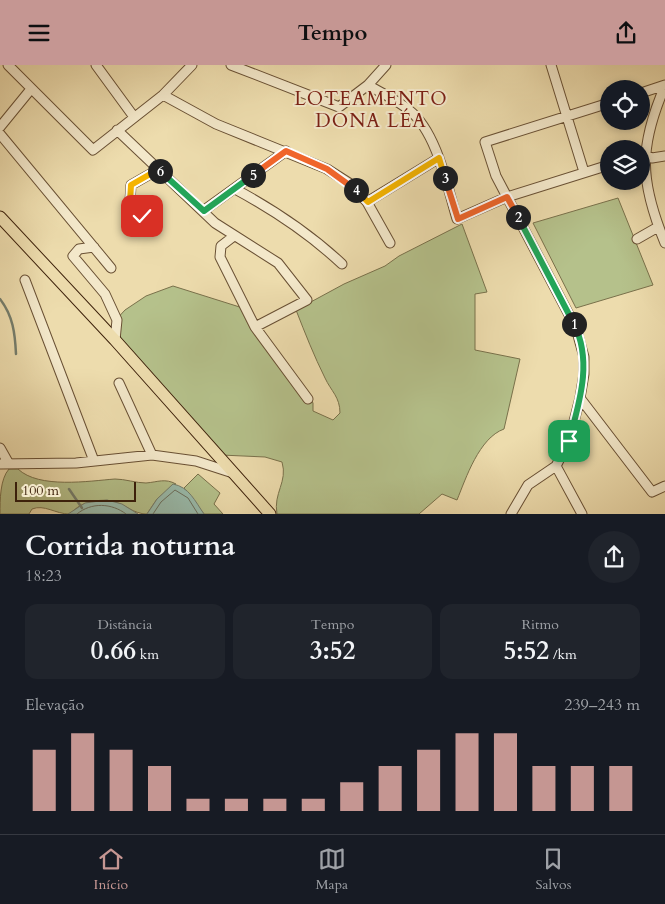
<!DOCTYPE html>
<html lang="pt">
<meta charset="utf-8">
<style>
:root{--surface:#171b24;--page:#20242c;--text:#f1f3f6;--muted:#9ea1a6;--line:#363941;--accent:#c59692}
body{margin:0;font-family:Cardo,serif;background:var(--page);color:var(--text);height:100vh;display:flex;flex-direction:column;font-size:19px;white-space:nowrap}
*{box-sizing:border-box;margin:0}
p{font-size:16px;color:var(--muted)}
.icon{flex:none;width:28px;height:28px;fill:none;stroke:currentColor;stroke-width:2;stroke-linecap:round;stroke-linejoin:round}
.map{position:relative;height:449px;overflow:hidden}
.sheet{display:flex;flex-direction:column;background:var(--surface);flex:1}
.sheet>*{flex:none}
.fabs{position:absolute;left:600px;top:15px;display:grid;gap:10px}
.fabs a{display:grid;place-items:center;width:50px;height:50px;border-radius:50%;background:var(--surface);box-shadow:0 2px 8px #0003;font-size:25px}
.scale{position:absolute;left:15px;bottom:12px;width:121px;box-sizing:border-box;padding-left:5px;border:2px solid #3d210b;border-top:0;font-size:14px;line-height:18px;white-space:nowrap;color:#3d210b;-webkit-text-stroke:4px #f3e8ca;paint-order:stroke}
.pin{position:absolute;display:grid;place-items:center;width:42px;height:42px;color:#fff;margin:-21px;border-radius:10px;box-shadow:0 2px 8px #0006}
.km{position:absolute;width:25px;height:25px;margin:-12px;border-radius:50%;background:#222;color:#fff;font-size:14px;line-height:25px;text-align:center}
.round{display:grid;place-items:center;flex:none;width:52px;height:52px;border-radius:26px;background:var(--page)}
.overview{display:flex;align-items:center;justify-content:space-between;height:85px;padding:0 25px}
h1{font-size:28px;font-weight:700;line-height:38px}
.metrics{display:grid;grid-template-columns:repeat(3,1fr);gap:8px;height:85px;padding:5px 25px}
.metrics div{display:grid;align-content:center;border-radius:12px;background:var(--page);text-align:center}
.metrics b{font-size:25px;font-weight:700}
.metrics small{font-size:14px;font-weight:400}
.metrics p{font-size:14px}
.chart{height:140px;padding:10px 25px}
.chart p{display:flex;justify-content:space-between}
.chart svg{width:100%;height:90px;margin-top:5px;stroke:var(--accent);stroke-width:6}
header{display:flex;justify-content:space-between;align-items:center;height:65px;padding:0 25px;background:var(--accent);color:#111;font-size:22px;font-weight:700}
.menu{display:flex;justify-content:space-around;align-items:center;height:70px;border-top:1px solid var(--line);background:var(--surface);font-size:14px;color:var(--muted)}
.menu a{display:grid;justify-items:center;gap:2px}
.menu .active{color:var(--accent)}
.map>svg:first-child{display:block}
.green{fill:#b5c18b;stroke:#79714b}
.water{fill:#99bbac;stroke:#747d6c}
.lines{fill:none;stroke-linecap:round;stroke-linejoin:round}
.shore{stroke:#6b6e5c;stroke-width:1}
.stream{stroke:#747d6c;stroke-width:2.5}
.minor-casing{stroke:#695034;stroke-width:11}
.major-casing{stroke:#3d210b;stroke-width:13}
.minor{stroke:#f3e8ca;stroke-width:9}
.major{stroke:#eddcad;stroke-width:11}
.split-1-casing{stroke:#fff;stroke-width:10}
.split-2-casing{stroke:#fff;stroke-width:10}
.split-3-casing{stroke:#fff;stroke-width:10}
.split-4-casing{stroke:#fff;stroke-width:10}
.split-5-casing{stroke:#fff;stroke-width:10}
.split-6-casing{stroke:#fff;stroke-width:10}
.split-7-casing{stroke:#fff;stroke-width:10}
.split-1{stroke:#22a559;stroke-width:6}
.split-2{stroke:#22a559;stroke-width:6}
.split-3{stroke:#f0652b;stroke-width:6}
.split-4{stroke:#f5b400;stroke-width:6}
.split-5{stroke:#f0652b;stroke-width:6}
.split-6{stroke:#22a559;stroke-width:6}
.split-7{stroke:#f5b400;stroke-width:6}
.labels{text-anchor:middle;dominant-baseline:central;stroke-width:4;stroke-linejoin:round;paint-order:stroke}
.neighbourhood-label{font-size:19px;letter-spacing:1px;fill:#7a1f14;stroke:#f3e8ca}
</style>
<header><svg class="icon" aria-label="menu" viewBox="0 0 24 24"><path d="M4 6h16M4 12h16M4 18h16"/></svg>Tempo<svg class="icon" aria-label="share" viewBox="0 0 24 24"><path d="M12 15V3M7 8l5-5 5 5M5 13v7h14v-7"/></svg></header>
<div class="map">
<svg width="665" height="449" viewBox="0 0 665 449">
<rect width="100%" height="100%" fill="#eddcad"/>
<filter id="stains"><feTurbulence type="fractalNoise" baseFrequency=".004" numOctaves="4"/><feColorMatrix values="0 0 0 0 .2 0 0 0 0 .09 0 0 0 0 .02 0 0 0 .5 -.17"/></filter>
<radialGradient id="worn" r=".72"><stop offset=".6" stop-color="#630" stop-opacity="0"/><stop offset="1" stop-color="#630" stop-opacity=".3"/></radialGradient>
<!-- green -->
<path class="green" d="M618,133L653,220L576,243L533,158Z
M462,159L487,227L475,229V285L520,294L504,364C479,373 466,413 457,435L442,429L419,449H277C273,428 288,417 282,397L265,392L221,390L112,266V259L125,245L146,231L173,221L246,244L307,327L313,338V346L333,355L340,348C340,332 331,326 325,313C314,291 305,268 296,245L344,219L385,201L399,191Z
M9,404H18C39,424 89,416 115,414C125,414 136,418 146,418C158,417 165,413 176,419L157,434L147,449C133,449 125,439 112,436C101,434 88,436 78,442C75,444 72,448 69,449C56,449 44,439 32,444L29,449H0C0,435 0,414 9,404Z
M198,409L220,428L214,439L223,449H204L184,423Z"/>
<!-- water -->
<path class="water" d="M173,419C189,422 195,436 204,449H147L157,434Z
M107,435L122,439L138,449H68L85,438Z"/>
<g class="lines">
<!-- shore -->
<path class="shore" d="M77,449C91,437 112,438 126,449
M153,449L161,437L175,425L188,433L198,449"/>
<!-- stream -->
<path class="stream" d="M0,234C13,251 15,268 16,289
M69,424L82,443"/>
<defs>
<path id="minor" d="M8,0L93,85L163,30L192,0
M96,0L134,52
M231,0L339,42L368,20L386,0
M551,0L584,107
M368,20C381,28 397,35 409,45C437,67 447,121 457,154L507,132L609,100
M665,21C638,83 640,117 665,178
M641,28L665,20
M163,30L216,59L327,104L349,118L367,137L390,178
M0,62L31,24
M117,65L215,158L278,198L307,235L255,262
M0,69L111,203
M644,90L652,93L665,91
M235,124C274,145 310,169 342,199
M367,137L439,93
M203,146L286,86
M142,151L130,137L131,120L159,104
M234,171L221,181L220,192L255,262L308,334
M637,174L658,162
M94,182L79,184L73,191L105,229L117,255L115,275
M25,215L94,396
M119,318L152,390
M580,333L652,427L665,421
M0,383L9,399
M0,399L76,398L152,390L196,396L233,408
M556,401L582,449
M511,449L528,420L556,401L569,376L580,333L584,309V292L576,263L496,111L485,77L609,38"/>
<path id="major" d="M0,152L115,275L270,449"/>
</defs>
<!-- minor casing -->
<use href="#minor" class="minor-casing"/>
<!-- major casing -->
<use href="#major" class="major-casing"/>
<!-- minor -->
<use href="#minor" class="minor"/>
<!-- major -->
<use href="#major" class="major"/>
</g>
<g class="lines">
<defs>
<path id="split-1" d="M569,376C579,338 593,297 574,259"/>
<path id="split-2" d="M518,152L574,259"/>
<path id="split-3" d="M445,113L458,154L507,132L518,152"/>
<path id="split-4" d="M356,125L368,137L439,93L445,113"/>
<path id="split-5" d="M253,110L286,86L327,104L356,125"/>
<path id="split-6" d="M160,106L204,146L253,110"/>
<path id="split-7" d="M142,151L130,137L131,120L159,104L160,106"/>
</defs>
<!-- split-1 casing -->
<use href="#split-1" class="split-1-casing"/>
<!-- split-2 casing -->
<use href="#split-2" class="split-2-casing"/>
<!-- split-3 casing -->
<use href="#split-3" class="split-3-casing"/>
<!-- split-4 casing -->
<use href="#split-4" class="split-4-casing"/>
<!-- split-5 casing -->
<use href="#split-5" class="split-5-casing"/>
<!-- split-6 casing -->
<use href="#split-6" class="split-6-casing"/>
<!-- split-7 casing -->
<use href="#split-7" class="split-7-casing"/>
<!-- split-1 -->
<use href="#split-1" class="split-1"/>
<!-- split-2 -->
<use href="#split-2" class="split-2"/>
<!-- split-3 -->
<use href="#split-3" class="split-3"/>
<!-- split-4 -->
<use href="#split-4" class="split-4"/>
<!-- split-5 -->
<use href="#split-5" class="split-5"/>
<!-- split-6 -->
<use href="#split-6" class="split-6"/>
<!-- split-7 -->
<use href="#split-7" class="split-7"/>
</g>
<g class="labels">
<!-- neighbourhood labels -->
<g class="neighbourhood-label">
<text x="371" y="34">LOTEAMENTO<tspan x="371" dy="22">DONA LÉA</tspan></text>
</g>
</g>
<rect width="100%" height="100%" filter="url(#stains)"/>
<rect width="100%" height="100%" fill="url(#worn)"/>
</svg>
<div class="fabs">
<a><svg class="icon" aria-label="locate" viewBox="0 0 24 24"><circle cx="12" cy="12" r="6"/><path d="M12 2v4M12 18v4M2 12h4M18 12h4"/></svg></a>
<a><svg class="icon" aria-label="layers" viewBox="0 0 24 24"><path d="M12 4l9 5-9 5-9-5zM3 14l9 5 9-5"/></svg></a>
</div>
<div class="scale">100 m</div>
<div class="pin" style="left:569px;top:376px;background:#1e9e55"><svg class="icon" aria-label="arrive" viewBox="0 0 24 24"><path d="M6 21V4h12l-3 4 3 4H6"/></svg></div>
<div class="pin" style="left:142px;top:151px;background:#d93025"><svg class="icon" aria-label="check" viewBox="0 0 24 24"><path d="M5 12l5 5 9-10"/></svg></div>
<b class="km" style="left:574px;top:259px">1</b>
<b class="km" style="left:518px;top:152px">2</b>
<b class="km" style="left:445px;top:113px">3</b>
<b class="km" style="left:356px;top:125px">4</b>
<b class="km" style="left:253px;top:110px">5</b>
<b class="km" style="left:160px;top:106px">6</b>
</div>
<section class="sheet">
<div class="overview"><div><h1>Corrida noturna</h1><p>18:23</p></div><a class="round"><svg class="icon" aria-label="share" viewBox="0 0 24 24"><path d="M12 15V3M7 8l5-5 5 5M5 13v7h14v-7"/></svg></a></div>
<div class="metrics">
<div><p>Distância</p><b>0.66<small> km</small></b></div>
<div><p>Tempo</p><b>3:52</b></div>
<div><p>Ritmo</p><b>5:52<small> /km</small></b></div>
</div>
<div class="chart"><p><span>Elevação</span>239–243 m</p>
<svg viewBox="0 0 160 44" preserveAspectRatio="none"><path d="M5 44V14M15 44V6M25 44V14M35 44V22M45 44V38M55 44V38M65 44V38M75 44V38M85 44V30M95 44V22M105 44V14M115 44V6M125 44V6M135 44V22M145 44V22M155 44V22"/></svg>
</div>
</section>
<nav class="menu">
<a class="active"><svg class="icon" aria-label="home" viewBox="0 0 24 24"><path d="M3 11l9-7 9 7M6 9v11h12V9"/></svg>Início</a>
<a><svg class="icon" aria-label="map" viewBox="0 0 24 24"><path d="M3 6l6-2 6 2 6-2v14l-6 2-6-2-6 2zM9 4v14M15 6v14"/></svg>Mapa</a>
<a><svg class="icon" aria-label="saved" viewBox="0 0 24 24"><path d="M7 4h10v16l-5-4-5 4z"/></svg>Salvos</a>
</nav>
